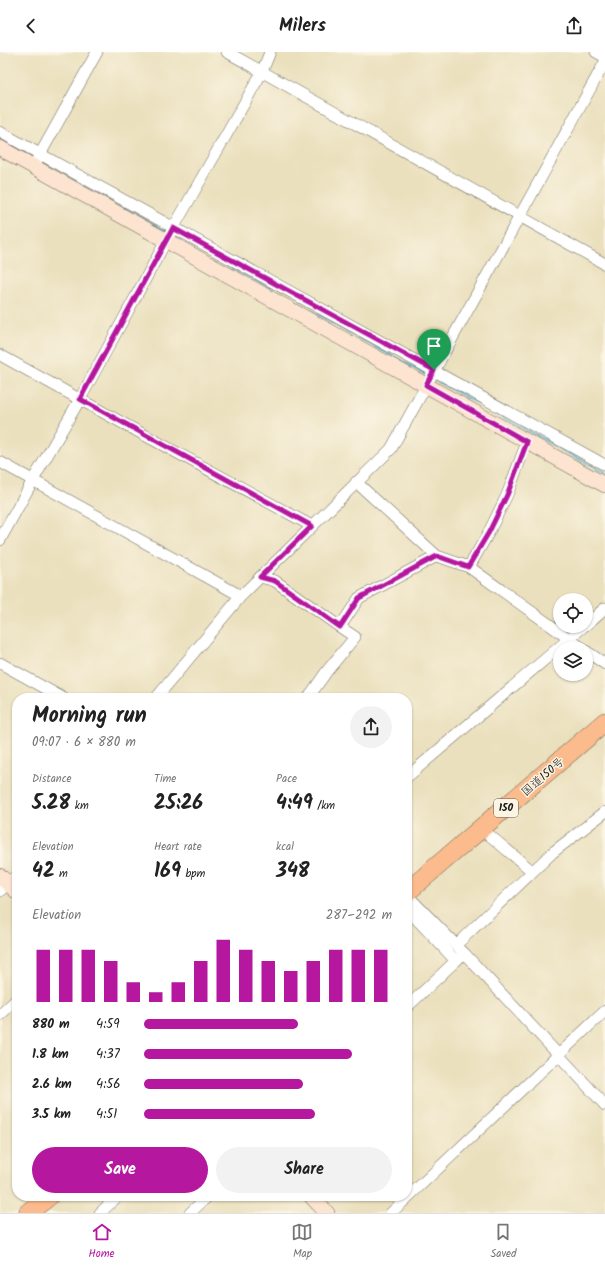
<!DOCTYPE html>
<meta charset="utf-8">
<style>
:root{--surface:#fff;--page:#f2f2f2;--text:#222;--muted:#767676;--line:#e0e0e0;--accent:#b5179e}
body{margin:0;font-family:Kalam,"Klee One",sans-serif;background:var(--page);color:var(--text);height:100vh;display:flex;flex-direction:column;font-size:15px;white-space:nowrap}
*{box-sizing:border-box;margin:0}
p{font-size:13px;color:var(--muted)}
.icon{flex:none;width:22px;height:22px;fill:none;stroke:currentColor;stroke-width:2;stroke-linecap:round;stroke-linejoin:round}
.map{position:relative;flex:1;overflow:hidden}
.side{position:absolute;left:12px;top:641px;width:400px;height:508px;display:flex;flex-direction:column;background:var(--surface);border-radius:16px;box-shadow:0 1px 3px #0004}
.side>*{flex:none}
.fabs{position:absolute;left:553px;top:541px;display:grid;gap:8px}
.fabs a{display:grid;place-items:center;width:40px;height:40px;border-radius:50%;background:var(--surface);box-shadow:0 1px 3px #0004;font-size:20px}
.pin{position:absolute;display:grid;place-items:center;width:34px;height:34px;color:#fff;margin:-41px -17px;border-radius:50% 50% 50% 0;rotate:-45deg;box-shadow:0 0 4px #0007}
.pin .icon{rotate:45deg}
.round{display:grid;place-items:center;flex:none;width:42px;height:42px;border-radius:21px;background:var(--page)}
.head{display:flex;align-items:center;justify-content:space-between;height:68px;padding:0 20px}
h1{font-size:22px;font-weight:600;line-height:30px}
.stats{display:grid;grid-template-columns:repeat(3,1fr);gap:6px;height:68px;padding:4px 20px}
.stats div{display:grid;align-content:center}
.stats b{font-size:20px;font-weight:600}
.stats small{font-size:11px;font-weight:400}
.stats p{font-size:11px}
.chart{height:112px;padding:8px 20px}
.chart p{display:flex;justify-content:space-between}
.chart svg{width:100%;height:72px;margin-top:4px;stroke:var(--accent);stroke-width:6}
.button{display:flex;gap:8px;margin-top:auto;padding:8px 20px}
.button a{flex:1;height:46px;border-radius:24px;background:var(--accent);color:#fff;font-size:16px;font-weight:600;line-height:46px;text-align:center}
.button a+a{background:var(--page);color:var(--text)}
ul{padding:0 20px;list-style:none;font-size:13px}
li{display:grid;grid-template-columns:64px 48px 1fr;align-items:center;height:30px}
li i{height:10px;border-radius:5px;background:var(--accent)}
header{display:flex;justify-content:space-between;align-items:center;height:52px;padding:0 20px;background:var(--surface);font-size:18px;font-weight:600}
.menu{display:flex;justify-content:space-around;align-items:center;height:56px;border-top:1px solid var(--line);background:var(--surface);font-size:11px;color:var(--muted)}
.menu a{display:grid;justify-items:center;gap:2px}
.menu .selected{color:var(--accent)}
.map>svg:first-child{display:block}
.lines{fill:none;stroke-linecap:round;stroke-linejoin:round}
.stream{stroke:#51b0d0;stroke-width:3}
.street-casing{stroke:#646154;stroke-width:12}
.secondary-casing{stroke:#646154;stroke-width:16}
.highway-casing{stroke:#646154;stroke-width:20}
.street{stroke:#fff;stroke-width:11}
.secondary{stroke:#fde4d1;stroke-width:15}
.highway{stroke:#fbbb8c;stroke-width:19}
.route-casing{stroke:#fff;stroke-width:8}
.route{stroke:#b5179e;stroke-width:5}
.labels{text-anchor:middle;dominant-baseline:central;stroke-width:3;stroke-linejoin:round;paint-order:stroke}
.shield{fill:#fcf5e5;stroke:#5f5d58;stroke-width:1}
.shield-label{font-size:11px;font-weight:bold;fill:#1c1c1c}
.street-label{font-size:12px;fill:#1c1c1c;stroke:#fcf5e5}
</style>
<header><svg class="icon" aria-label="back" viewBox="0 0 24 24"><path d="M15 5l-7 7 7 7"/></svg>Milers<svg class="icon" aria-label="share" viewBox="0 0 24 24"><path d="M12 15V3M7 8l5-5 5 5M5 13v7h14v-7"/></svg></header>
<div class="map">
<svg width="605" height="1161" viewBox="0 0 605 1161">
<rect width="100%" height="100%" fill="#fcf5e5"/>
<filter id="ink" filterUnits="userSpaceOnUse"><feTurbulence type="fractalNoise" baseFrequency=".025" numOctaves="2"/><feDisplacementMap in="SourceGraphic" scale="8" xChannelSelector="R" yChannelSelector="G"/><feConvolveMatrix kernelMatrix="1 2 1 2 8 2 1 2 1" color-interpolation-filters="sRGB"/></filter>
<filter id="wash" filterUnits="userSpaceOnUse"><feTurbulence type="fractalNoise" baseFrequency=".012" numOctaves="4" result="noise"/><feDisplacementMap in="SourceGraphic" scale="16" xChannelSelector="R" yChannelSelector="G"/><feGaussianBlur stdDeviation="0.9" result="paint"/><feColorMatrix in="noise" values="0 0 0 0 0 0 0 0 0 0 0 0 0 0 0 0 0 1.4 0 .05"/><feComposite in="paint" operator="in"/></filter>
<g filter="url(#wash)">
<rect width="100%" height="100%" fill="#eae0bd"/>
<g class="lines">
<!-- stream -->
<path class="stream" d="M0,87L35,106
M40,109L168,180
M173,183L605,421"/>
</g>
</g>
<g filter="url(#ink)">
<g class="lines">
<defs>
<path id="street" d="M227,0L605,212
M596,0L605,5
M0,80L605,413
M37,108L97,0
M0,303L126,373L312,474
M0,410L241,544
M356,430L437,504L469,515L582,596
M0,488L33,428L80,347L166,189L262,20L270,0
M469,515L489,480L507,443L527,390
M260,525L275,529L340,575
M586,573L605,556
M586,599L605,612
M0,611L63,646
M156,646L241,544L391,397L605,10
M308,646L327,619L355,585L340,575L359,546L437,504
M407,725L584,574
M482,777L532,819
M0,839L17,823
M407,843L464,901L605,1053
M408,858L456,909
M456,893L552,801L605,760
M407,955L464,901
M0,963L17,947
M100,1161L118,1144
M190,1161L208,1144
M391,1161L605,959"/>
<path id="secondary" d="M0,96L605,433
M0,824L17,840
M311,1144L327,1161"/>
<path id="highway" d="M407,840L605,670
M28,1161L49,1144"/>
</defs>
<!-- street casing -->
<use href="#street" class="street-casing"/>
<!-- secondary casing -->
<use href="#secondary" class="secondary-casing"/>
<!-- highway casing -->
<use href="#highway" class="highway-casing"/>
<!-- street -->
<use href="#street" class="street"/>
<!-- secondary -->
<use href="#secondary" class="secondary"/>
<!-- highway -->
<use href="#highway" class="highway"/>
</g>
</g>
<g class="lines" filter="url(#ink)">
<defs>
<path id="route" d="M173,176L434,318L426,333L527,390L507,443L489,480L468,515L437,504L359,546L340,575L275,529L260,525L312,474L80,347Z"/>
</defs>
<!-- route casing -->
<use href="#route" class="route-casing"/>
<!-- route -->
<use href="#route" class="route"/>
</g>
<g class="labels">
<!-- shield labels -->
<rect class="shield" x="494" y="747" width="24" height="18" rx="3"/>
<g class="shield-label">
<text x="506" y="756">150</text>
</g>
<!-- street labels -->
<g class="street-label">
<text transform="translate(543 725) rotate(-41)">国道150号</text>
</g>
</g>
</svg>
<div class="fabs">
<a><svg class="icon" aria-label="locate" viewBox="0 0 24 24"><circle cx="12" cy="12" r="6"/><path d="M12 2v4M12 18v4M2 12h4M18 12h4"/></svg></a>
<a><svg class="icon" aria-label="layers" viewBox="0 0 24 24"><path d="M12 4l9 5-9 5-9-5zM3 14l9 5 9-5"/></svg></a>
</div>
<div class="pin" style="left:434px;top:318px;background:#1e9e55"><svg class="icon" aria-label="arrive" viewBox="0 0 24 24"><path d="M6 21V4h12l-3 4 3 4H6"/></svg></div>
<section class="side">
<div class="head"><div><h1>Morning run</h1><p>09:07 · 6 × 880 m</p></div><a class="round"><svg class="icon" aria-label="share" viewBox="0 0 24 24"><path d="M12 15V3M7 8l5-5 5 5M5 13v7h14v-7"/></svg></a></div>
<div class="stats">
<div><p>Distance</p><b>5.28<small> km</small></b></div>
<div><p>Time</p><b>25:26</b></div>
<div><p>Pace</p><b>4:49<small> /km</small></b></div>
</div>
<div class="stats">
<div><p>Elevation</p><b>42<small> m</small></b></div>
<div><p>Heart rate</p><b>169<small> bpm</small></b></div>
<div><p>kcal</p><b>348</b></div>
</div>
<div class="chart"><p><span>Elevation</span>287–292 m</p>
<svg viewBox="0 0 160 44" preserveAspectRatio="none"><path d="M5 44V12M15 44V12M25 44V12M35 44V19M45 44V32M55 44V38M65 44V32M75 44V19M85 44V6M95 44V12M105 44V19M115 44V25M125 44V19M135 44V12M145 44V12M155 44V12"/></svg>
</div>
<ul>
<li><b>880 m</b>4:59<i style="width:62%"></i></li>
<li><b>1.8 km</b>4:37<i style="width:84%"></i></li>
<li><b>2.6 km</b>4:56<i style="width:64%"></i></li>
<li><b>3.5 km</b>4:51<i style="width:69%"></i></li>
</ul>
<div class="button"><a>Save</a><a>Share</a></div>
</section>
</div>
<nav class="menu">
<a class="selected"><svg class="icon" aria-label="home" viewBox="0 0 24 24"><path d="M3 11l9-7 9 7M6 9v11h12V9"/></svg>Home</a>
<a><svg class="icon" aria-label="map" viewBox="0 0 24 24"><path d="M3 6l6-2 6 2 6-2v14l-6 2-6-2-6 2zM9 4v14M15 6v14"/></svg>Map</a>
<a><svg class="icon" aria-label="saved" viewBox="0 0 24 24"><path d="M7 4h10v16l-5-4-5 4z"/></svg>Saved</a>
</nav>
